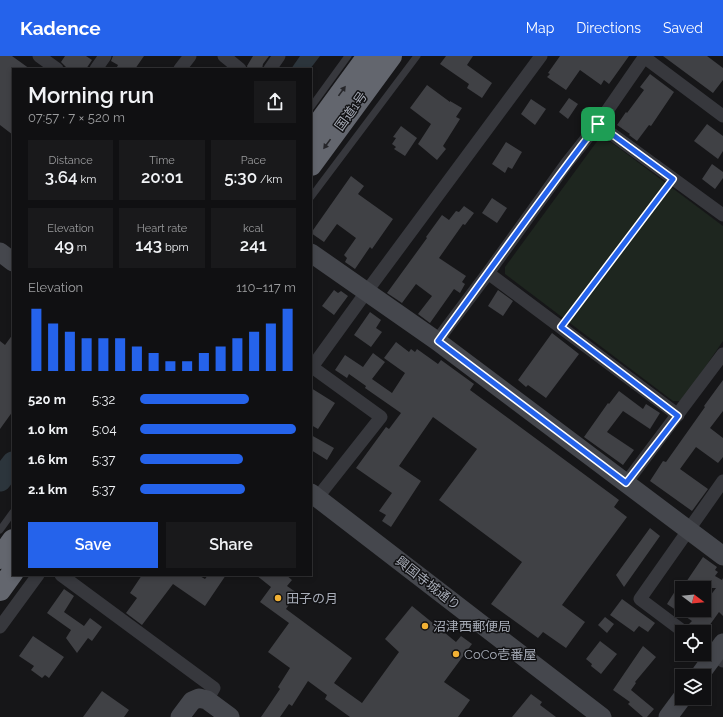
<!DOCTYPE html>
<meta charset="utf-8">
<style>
:root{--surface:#101012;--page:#19191b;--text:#f1f3f6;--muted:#9c9d9f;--line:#303032;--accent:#2563eb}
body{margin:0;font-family:Raleway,"Noto Sans JP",sans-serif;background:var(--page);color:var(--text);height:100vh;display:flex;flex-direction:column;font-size:15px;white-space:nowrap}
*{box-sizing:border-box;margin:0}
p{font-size:13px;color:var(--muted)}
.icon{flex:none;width:22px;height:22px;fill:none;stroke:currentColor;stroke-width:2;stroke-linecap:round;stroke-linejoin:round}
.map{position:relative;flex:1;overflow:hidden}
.sheet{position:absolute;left:12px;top:12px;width:300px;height:508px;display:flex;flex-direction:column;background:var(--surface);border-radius:0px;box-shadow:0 2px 6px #0003,0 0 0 1px var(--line)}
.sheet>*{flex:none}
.needle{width:26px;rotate:106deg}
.controls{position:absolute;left:675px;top:525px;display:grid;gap:8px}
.controls a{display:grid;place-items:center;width:36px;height:36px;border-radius:0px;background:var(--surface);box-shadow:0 2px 6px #0003,0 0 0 1px var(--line);font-size:20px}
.pin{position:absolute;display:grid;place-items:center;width:34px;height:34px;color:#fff;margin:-17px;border-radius:8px;box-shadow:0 2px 6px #0006}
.round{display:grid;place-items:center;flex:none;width:42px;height:42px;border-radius:0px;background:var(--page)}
.summary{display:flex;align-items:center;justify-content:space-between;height:68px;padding:0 16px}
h1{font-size:22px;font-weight:600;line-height:30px}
.stats{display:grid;grid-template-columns:repeat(3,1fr);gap:6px;height:68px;padding:4px 16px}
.stats div{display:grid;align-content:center;border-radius:0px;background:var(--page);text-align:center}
.stats b{font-size:17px;font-weight:600}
.stats small{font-size:11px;font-weight:400}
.stats p{font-size:11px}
.chart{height:112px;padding:8px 16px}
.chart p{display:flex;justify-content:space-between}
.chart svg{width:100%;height:72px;margin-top:4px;stroke:var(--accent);stroke-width:6}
.action{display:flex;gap:8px;margin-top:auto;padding:8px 16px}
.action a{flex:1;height:46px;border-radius:0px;background:var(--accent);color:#fff;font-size:16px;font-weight:600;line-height:46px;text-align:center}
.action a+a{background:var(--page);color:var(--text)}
ul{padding:0 16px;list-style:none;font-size:13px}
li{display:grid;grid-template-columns:64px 48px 1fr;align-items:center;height:30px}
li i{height:10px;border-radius:5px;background:var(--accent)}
header{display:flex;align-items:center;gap:24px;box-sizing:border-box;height:56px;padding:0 20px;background:var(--accent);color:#fff}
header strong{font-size:19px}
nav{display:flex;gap:22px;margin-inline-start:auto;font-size:14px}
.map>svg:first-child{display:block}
.green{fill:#1e261f}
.water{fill:#2c353c}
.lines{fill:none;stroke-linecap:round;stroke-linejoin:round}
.river{stroke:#2c353c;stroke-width:23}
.building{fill:#404145;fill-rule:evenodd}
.path{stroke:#3d3f44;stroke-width:2.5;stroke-dasharray:2 3;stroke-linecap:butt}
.lane{stroke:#37383d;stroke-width:7}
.street{stroke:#37383d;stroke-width:13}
.secondary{stroke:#45474d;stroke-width:19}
.highway{stroke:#63666e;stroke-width:22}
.oneway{fill:#26262a}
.route-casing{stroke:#fff;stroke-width:8}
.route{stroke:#2563eb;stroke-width:5}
.poi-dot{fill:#f2b134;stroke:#111113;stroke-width:1.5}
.labels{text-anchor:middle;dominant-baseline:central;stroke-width:3;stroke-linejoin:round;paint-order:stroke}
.street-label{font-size:13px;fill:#a8adb8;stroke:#111113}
.poi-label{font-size:13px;fill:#a8adb8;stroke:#111113;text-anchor:start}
</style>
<header>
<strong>Kadence</strong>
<nav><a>Map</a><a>Directions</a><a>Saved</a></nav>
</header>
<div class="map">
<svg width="723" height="661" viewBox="0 0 723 661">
<rect width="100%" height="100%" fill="#161618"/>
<!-- green -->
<path class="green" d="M598,84L611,86L723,170V285L682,345H673L505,218V211Z"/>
<!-- water -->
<path class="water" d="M300,0H320L310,13H291Z"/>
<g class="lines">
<!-- river -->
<path class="river" d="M0,424L13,407"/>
</g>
<!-- building -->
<path class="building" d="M0,0H12L30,13H13V79L0,69Z
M65,0H86L92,4L86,13H68L61,6Z
M113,0H144L135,13H116L118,9L111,5Z
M253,0H269L263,8L262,13H248L247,10Z
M446,0H473L467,9L492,27L482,42L467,32L469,28L440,8Z
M560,0H629L609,28L604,24L601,29L580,14L566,34L547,21L550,18L548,17Z
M663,0H707L723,12V24L713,37Z
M650,18L674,36L651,70L649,69L637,85L629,79L630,78L617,69L626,56L627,57L644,34L640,31Z
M427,29L450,46V45L462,52L456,61L460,63L443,90L446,93L437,104L418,88L431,68L410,52Z
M569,42L578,48L568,63L559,56Z
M531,43L546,53L535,69L521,58Z
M707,68L723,80V95L718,103L694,85Z
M401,70L417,82L405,100L394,93L396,91L392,88L396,82L393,81Z
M506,86L522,96L512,113L508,111L505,117L492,108Z
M712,108L723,116V122L715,133L702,123Z
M351,120L364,130L358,138L393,163L372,193L370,191L355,213L345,206L347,202L344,199L356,182L337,168L324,186L311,177Z
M492,142L507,152L497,167L482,157Z
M464,150L474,157L465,169L463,168L439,202L466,220L462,226L465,228L460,237L454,233L430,267L418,258L432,240L416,228L402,247L387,237L427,182L426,181L442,159L449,164L456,155L459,156Z
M334,234L338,237L341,235L348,240L334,259L322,250Z
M498,234L513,245L503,260L488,250Z
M370,256L381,264L376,272L382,276L371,291L354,279Z
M552,277L579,298L546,342L528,329L526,331L518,324Z
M13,278V355L0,373V285L5,289Z
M396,286L409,296L411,293L415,296L417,293L438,308L441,304L474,328L470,334L619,444L614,451L627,461L562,549L585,566L566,592L543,576L538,582L491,548L522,506L439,444L477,393L433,361L399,410L421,425L391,471L382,465L386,459L379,455L392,437L356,412L386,371L389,373L401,357L365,332L366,330L349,318L347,322L335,314L345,299L363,311L373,297L385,306L372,323L392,337L405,317L384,302Z
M723,324V355L710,372L723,382V401L718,407L696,391L680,413L708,433L692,455L650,425L663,405L666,406L705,351L704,350Z
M311,332L335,347L318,373L311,369Z
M619,335L643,353L646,348L660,357L650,373L623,355L607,376L634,394L623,409L584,381L608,347L609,348Z
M311,379L334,392L327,404L311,394Z
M650,472L660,480L624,531L616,519Z
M703,501L717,511L715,514L718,516L715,520L722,524L723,522V560L719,556L704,577L700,576L689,568L692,565L667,548L682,524V532ZM682,532H716L704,548V554H682Z
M142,519H198L205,523L208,519H226L205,550L173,528L142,569L126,557L137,542L130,537Z
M256,519H286L292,524L287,530L297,537L286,553L352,602L334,627L362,647L399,596L385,583L412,550L456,586L461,580L472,588L444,626L470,644L458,661H350L325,643L327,639L308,625L292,650L289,648L280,661H261L280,633L278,631L290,612L268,596L289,567L260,546L271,531Z
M64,533L74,540L64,556L84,570L90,562L102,571L92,585L88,582L77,597L66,582L71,574L47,557Z
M622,543L655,567L648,576L639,570L634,576L610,559Z
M605,561L614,568L607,577L598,569Z
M33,580L64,601L49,622L45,619L42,622L31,614L34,610L19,600Z
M600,585L617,598L601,618L591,610L592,608L586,603Z
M643,590L656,601L635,626L636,627L631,634L654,653L647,661H643L628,648L630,646L613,634Z
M102,635L129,654L124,661H83Z
M531,638L542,646L540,649L556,661H512Z"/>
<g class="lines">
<!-- path -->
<path class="path" d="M568,261L667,131"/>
<!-- lane -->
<path class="lane" d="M311,51L348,0
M311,141L417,0
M0,474L13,456"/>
<!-- street -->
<path class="street" d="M39,0L57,13
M224,0L240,13
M644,1L723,60
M96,13L105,0
M180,13L190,0
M270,13L279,0
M598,68L723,159
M488,217L678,359
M437,285L488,217L567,107L598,68L645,0
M626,427L723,298
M317,442L381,361L312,311L367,235L541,0
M61,519L214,632L207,644
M0,571L38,519
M684,576L640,543L723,425
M704,591L723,605"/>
<!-- secondary -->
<path class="secondary" d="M0,196L13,206
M311,197L437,285L723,500
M311,437L602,661
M699,620L723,587
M180,661L192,645L199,642L207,644L230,661
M668,661L682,642"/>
<!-- highway -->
<path class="highway" d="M311,78L368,0
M311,109L391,0
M0,502L13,484
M0,534L13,516"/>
</g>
<!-- one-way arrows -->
<defs><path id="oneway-solid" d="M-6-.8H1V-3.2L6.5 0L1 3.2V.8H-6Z"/></defs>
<g class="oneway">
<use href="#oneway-solid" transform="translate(342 35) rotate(-54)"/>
<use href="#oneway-solid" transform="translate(327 88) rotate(126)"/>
</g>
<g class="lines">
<defs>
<path id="route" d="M598,68L673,123L561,271L678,360L626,427L438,285C491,213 543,139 598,68Z"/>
</defs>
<!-- route casing -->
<use href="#route" class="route-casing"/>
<!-- route -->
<use href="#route" class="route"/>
</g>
<!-- markers -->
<g class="poi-dot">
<circle cx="278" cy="542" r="4"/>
<circle cx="425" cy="570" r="4"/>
<circle cx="456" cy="598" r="4"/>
</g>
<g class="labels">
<!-- street labels -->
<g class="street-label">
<text transform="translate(351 55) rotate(-54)">国道1号</text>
<text transform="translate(428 527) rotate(38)">興国寺城通り</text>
</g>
<!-- poi labels -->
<g class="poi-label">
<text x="286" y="542">田子の月</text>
<text x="433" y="570">沼津西郵便局</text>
<text x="464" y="598">CoCo壱番屋</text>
</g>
</g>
</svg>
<div class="controls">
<a><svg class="needle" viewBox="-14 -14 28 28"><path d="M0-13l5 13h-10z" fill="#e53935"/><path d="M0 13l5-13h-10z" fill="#9c9d9f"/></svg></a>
<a><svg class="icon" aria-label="locate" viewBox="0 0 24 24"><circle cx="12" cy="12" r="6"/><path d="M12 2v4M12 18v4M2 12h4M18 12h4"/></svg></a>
<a><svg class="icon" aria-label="layers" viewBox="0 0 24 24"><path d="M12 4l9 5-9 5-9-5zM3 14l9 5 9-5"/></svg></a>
</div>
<div class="pin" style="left:598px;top:68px;background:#1e9e55"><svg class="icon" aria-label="arrive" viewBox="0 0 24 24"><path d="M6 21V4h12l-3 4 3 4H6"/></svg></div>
<section class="sheet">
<div class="summary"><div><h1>Morning run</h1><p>07:57 · 7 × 520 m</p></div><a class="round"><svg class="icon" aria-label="share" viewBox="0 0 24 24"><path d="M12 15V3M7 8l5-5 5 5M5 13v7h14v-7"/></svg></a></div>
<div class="stats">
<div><p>Distance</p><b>3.64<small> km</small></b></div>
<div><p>Time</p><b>20:01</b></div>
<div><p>Pace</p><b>5:30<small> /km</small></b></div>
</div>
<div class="stats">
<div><p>Elevation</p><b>49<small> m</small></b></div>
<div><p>Heart rate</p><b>143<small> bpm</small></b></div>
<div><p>kcal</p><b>241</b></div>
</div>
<div class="chart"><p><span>Elevation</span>110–117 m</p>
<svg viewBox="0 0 160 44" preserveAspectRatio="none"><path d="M5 44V6M15 44V15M25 44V20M35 44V24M45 44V24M55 44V24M65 44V29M75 44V33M85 44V38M95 44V38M105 44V33M115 44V29M125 44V24M135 44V20M145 44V15M155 44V6"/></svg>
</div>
<ul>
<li><b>520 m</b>5:32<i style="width:70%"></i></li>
<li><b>1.0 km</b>5:04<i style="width:100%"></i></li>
<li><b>1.6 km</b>5:37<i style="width:66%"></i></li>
<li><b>2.1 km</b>5:37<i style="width:67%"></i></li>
</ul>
<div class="action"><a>Save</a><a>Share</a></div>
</section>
</div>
